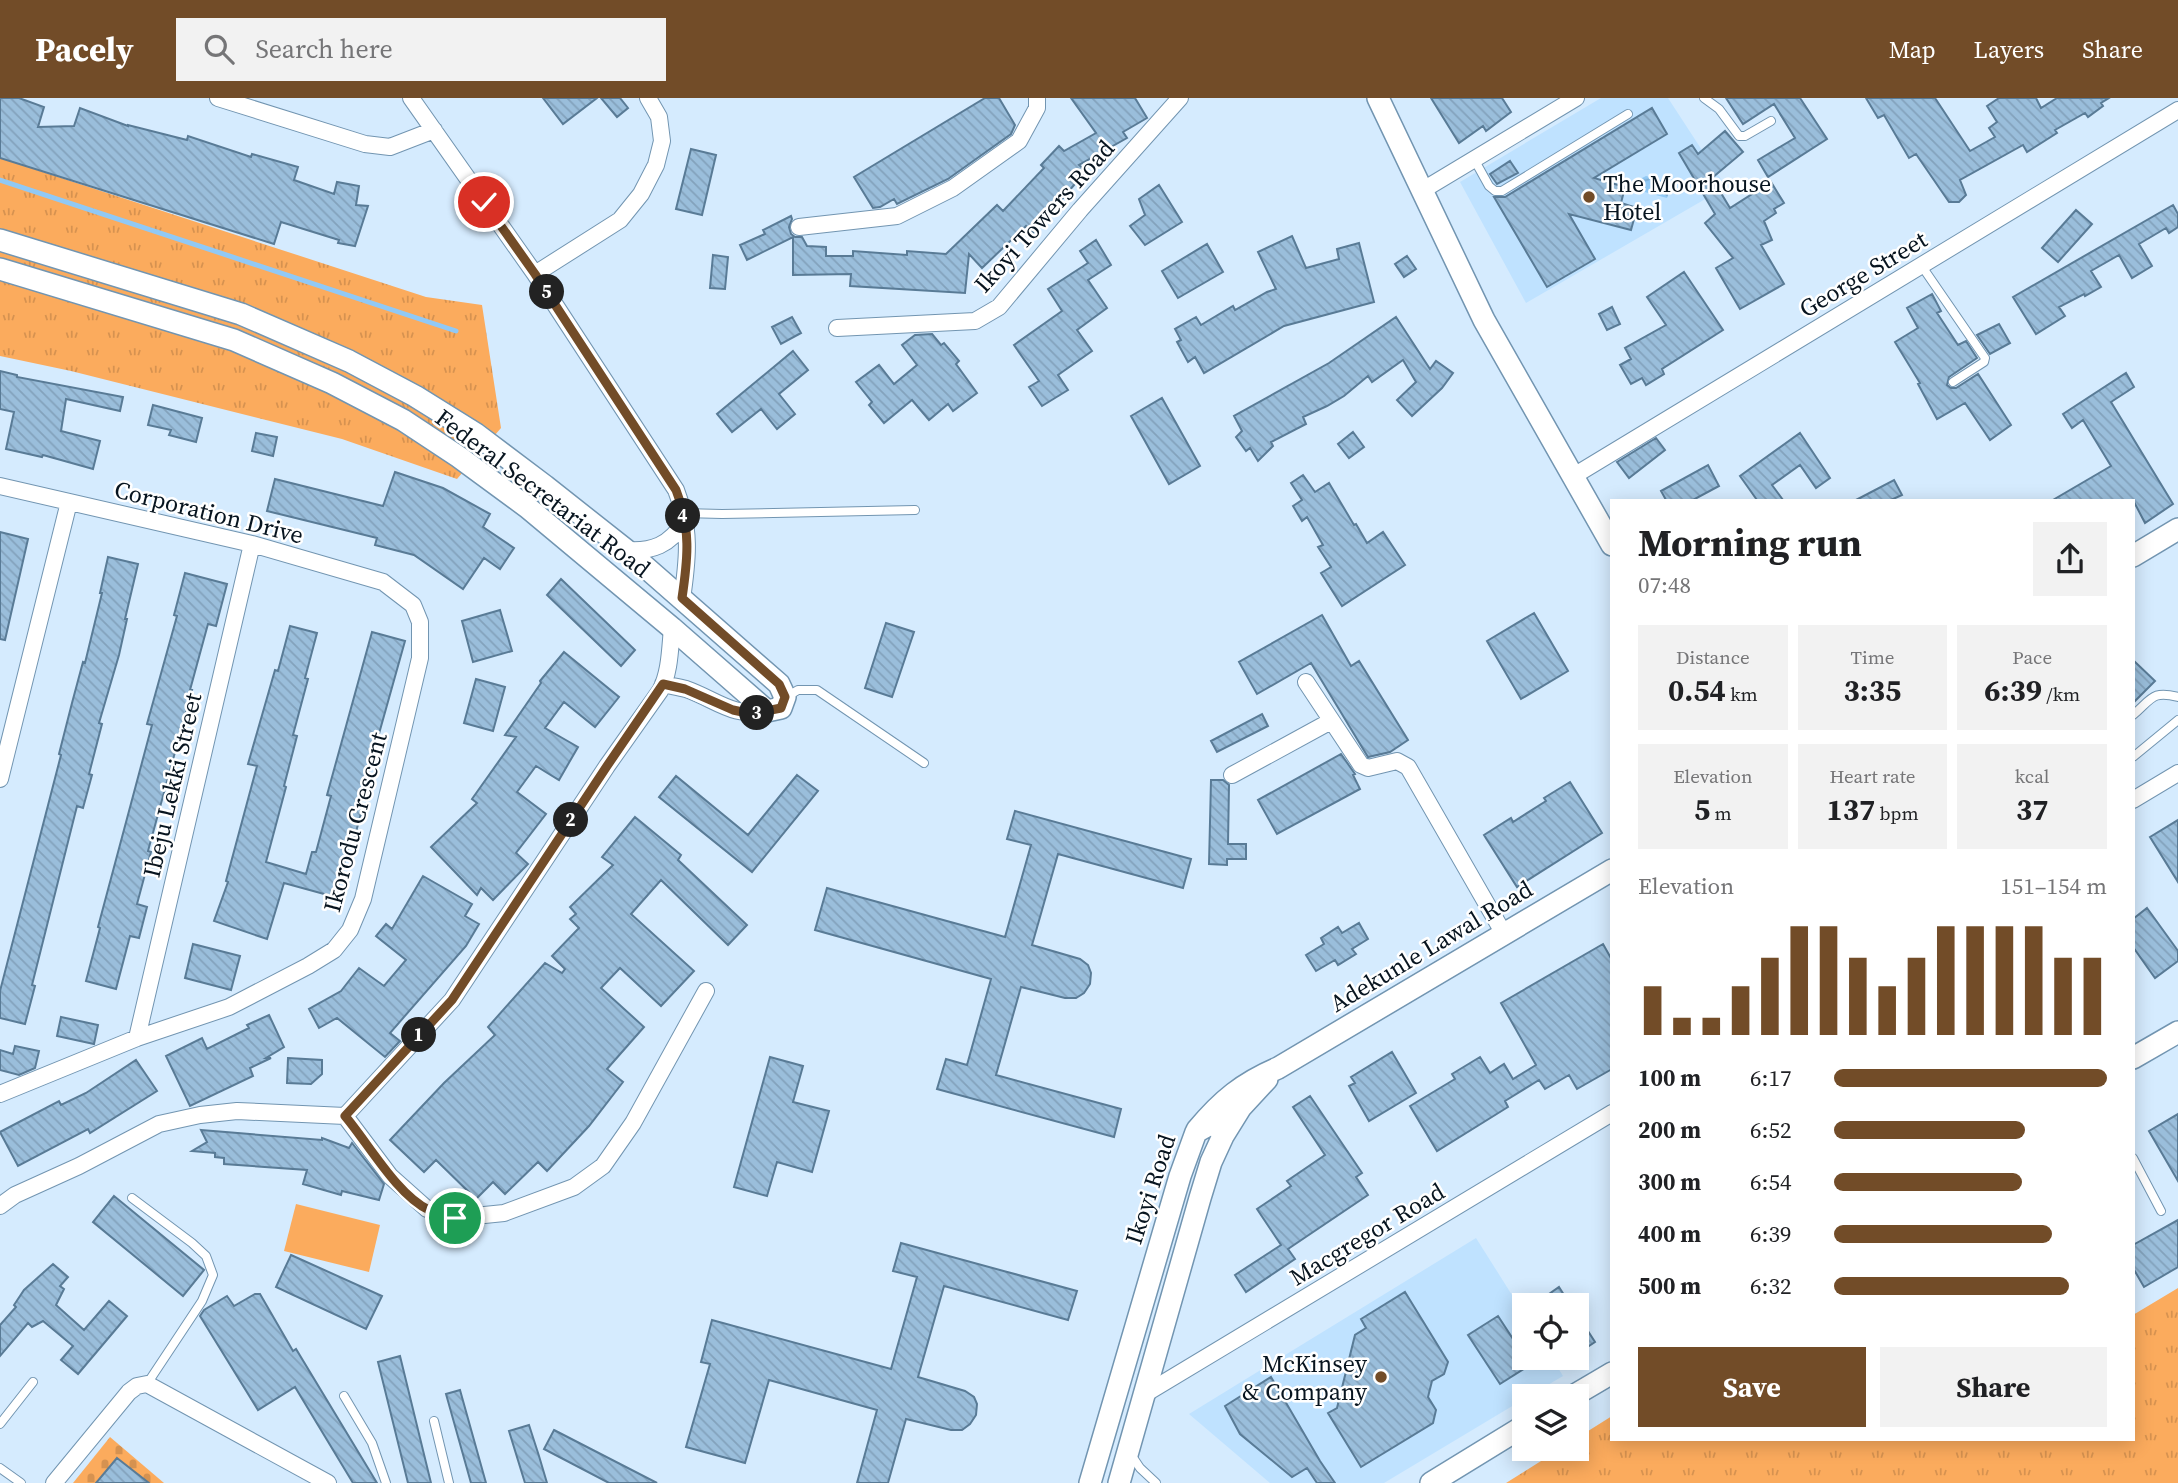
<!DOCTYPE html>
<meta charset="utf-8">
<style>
:root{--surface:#fff;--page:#f2f2f2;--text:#202124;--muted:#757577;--accent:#724c28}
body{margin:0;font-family:"Source Serif 4",serif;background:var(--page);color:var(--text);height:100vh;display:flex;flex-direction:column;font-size:26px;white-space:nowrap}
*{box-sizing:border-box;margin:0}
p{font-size:23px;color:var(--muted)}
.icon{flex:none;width:38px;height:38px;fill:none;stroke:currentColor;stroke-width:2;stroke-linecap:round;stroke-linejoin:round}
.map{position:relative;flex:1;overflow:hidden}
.drawer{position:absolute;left:1610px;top:401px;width:525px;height:942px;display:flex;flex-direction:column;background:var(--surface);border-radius:0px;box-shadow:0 4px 18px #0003}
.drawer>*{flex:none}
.buttons{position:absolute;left:1512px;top:1195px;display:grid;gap:14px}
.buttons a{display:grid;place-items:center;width:77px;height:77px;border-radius:0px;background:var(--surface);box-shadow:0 4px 18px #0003;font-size:35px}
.pin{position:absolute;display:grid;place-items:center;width:60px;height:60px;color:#fff;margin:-30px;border:4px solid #fff;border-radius:50%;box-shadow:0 2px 7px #0007}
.km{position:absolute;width:35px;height:35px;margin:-18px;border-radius:50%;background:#222;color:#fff;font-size:19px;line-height:35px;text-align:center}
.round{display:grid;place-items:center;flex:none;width:74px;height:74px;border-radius:0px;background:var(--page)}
.headline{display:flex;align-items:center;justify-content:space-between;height:119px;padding:0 28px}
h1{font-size:38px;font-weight:700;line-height:52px}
.metrics{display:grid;grid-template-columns:repeat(3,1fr);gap:10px;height:119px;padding:7px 28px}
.metrics div{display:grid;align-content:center;border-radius:0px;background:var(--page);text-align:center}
.metrics b{font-size:30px;font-weight:700}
.metrics small{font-size:19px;font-weight:400}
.metrics p{font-size:19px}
.chart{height:196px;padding:14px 28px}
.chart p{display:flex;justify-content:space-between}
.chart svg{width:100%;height:126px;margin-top:7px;stroke:var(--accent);stroke-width:6}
.button{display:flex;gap:14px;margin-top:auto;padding:14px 28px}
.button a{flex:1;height:80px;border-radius:0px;background:var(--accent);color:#fff;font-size:28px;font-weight:700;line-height:80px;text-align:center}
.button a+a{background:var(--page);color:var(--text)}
ul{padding:0 28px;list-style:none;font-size:23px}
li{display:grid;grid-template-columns:112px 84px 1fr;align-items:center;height:52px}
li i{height:18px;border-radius:9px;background:var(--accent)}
header{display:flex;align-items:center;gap:42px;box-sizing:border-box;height:98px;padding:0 35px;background:var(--accent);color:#fff}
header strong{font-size:33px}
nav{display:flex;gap:38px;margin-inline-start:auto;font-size:24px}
.search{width:490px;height:63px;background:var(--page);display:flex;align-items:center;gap:18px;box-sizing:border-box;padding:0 24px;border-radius:0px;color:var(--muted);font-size:26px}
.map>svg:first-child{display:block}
.built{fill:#bfe2ff}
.grass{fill:url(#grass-tufts)}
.cemetery{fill:url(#cemetery-stones)}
.pitch{fill:#fbab5d}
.water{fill:url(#water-waves)}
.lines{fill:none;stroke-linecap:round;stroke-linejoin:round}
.stream{stroke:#91c9f5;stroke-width:5}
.building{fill:url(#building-back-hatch);stroke:#597b96;stroke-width:2}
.lane-casing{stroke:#7295b1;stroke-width:10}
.street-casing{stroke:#7295b1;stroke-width:18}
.secondary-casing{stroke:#7295b1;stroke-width:24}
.lane{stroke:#fff;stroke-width:8}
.street{stroke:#fff;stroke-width:16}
.secondary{stroke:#fff;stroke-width:21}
.route-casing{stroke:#fff;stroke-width:14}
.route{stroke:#724c28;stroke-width:9}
.poi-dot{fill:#724c28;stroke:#fff;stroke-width:2.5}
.labels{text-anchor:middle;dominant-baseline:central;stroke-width:5;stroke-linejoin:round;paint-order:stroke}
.poi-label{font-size:24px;fill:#07141f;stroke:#fff;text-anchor:start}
.street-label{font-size:24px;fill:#07141f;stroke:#fff}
</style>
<header>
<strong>Pacely</strong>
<div class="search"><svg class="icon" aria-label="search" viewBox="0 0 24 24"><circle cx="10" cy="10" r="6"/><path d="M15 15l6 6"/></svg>Search here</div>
<nav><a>Map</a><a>Layers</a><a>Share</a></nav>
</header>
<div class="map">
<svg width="2178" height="1385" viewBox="0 0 2178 1385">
<defs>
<pattern id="grass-tufts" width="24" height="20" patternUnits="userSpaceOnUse" patternTransform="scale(1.75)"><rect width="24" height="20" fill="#fbab5d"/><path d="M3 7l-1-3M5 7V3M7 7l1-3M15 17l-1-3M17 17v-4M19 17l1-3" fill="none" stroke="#d69250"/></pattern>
<pattern id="cemetery-stones" width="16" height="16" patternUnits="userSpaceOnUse" patternTransform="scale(1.75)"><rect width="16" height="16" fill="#fbab5d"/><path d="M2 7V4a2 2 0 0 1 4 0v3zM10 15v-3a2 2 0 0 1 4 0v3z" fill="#d69250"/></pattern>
<pattern id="water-waves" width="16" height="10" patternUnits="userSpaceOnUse" patternTransform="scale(1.75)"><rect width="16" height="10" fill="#91c9f5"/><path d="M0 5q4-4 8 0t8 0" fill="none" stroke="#7cacd2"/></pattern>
<pattern id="building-back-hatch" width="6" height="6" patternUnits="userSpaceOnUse" patternTransform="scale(1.75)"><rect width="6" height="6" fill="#9abedb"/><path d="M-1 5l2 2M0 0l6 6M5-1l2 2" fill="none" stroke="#83a2bc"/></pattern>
</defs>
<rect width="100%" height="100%" fill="#d5ebfe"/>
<!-- built -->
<path class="built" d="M1601,0H1668L1726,89L1526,205L1460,84Z
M1476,1140L1524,1216V1260H1552L1563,1278L1529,1298H1524V1301L1384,1385H1270L1189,1316Z"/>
<!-- grass -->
<path class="grass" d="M0,60L426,199L482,207L501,330L457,381L342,341L71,273L0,258Z
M2178,1190V1385H1506L1560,1351H1577V1340L1612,1318V1340H2133V1217Z"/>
<!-- cemetery -->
<path class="cemetery" d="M110,1339L164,1385H73Z"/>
<!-- pitch -->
<path class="pitch" d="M296,1106L380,1127L369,1174L284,1153Z"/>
<!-- water -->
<path class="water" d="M1646,78L1672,85L1667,100L1641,93L1637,89L1640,81Z"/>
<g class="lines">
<!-- stream -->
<path class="stream" d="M0,82L456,233"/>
</g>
<!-- building -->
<path class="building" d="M0,0H19L44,9L38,29L74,28L80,10L128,28V27L187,42L188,38L251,59L252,56L298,69L294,82L334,96L337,84L359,88L356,107L368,108L355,148L338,145L339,142L281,124L274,146L0,60Z
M543,0H597L563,26Z
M601,0H620L628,10L617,19Z
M985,0H999L1015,27L1011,36L948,81L897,106L894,101L880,109L873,110L854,79Z
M1071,0H1135L1147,20L1123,34L1127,40L1079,67L1086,73L1033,135L1026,128L982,170L969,156L965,195L850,188L851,176L793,177V139L747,162L740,147L765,136L763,132L791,118L792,121L789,129L791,136L795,139H802L807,148L826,149V158H853V153L907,157V153L946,156L997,107L1003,113L1044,70L1041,67L1059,48L1064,53L1096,35Z
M1431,0H1502L1511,14L1486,33L1483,28L1459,45Z
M1726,0H1800L1827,41L1768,79L1758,62L1795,40L1774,6L1743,26Z
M1866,0H1935L1970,53L1995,39L1989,30L1997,24L1987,8L1999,0H2036L2041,10L2057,0H2109L2101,5L2103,8L2088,19L2085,15L2055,32L2057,35L2027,54L2023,47L1960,82L1966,97L1959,104H1949L1916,56L1909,60L1884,17L1878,20Z
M1652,10L1667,36L1594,80L1625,89L1621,105L1637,110L1631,132L1569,116L1595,161L1547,189L1494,99H1505Z
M1725,33L1743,54L1712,80L1730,110L1771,84L1784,105L1774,111L1776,115L1764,123L1772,142L1761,147L1784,186L1740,211L1716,170L1733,160L1705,125L1715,116L1679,55L1692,47L1698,56Z
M691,51L716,57L702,117L676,111Z
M1510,63L1518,75L1497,86L1490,76Z
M1159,87L1182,124L1145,147L1130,128L1145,117L1139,101Z
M2173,107L2178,116V129L2169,135L2166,130L2139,146L2152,168L2132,180L2119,157L2091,173L2101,189L2085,198L2084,196L2059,209L2065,218L2036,236L2013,199Z
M2076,112L2092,126L2058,164L2042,150Z
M1292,138L1306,170L1339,161L1337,151L1359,145L1374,204L1284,228L1204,275L1195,259L1188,264L1177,244L1181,242L1175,231L1196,219L1201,227L1233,208L1235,212L1267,194L1276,191L1258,154Z
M1096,142L1111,167L1088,182L1107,210L1077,232L1092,253L1058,277L1068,292L1042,308L1029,289L1039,283L1014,247L1062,213L1048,191L1088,165L1080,153Z
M1207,146L1223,174L1178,200L1162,173Z
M713,157L728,159L725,191L710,190Z
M1407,158L1416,171L1404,179L1395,166Z
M1684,174L1723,232L1662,271L1664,276L1646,287L1642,280L1631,286L1620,267L1631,261L1625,250L1666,227L1647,199Z
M1932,196L1941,213L1937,215L1958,247L1966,243L1977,260L1949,279L1947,287L1951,290H1956L1978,276L2011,327L1990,342L1965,305L1937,321L1918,286L1920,285L1895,244L1918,230L1907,210Z
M1612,209L1620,226L1607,232L1599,216Z
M792,219L801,235L781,246L772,229Z
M1396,219L1430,271L1436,263L1453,275L1442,290L1412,318L1397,302L1416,284L1403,262L1372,284L1368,278L1344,298L1327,308L1303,319L1306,326L1271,344L1273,348L1258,363L1250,350L1246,353L1236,339L1242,333L1234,318L1329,265Z
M1999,226L2010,245L1990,256L1977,237Z
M932,236L941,247L944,245L959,263L956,266L977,295L953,313L948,306L929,322L912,302L884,325L869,307L872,304L856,284L879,267L894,286L917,267L902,247L915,237Z
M793,253L808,272L779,296L795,316L777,331L761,311L732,334L717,316Z
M0,273L17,277V279L123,299L120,313L66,301L61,333L100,343L93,371L43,357L42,359L6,351L14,314L0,311Z
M2126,275L2134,289L2111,304L2173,406L2145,425L2133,402H2053L2111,368L2083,322L2072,330L2063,316Z
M1162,300L1200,368L1169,386L1131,318Z
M153,307L202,320L196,344L169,337L171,332L148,327Z
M1353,334L1364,349L1349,360L1338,346Z
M256,335L277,339L273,358L252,353Z
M1800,335L1830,380L1816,390L1800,367L1772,387L1783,402H1757L1740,378Z
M1656,340L1665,352L1629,380L1617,364Z
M1708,367L1719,388L1693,402H1666L1661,393Z
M395,374L443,390L490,416L483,429L514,450L500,471L484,460L463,491L414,457L375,447L377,440L267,413L275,381L383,408Z
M1303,377L1315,394L1329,385L1354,427L1356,426L1367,445L1383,434L1405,467L1342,508L1321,475L1331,469L1318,449L1323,447L1307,419L1302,423L1293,408L1302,402L1291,385Z
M1894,382L1902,397L1891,402H1856Z
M0,434L28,441L5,542L0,541Z
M108,459L138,466L125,521H127L119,557L99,625L102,626L89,676L92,677L83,710L77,708L32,887L35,888L25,926L0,920V893L61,657L59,656L72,605L83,564L85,565L102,495H100Z
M185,475L227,486L216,528L208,526L190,592H192L148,753L151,754L137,806L147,809L139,840L130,838L116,891L86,883L100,830L98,829L152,627L147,626L177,518L174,517Z
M561,481L635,552L621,568L547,497Z
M500,512L512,553L473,564L462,523Z
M1534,515L1568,573L1521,601L1487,543Z
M1322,517L1351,568L1359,563L1408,642L1390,654L1368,659L1311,565L1257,596L1239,564Z
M886,525L914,534L892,599L865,590Z
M290,528L317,535L305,580L308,581L293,637L297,638L284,688L286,689L266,764L306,776L312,754H316L331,698L327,697L372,534L405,543L359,707L363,708L353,745L350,744L335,799L284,785L267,841L214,823L228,784L226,783L257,668L248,666L275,572L278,573Z
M564,554L619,599L595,629L564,604L545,630L578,649L559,682L536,668L517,694L546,716L516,755L528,766L493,802L481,790L477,797L431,749L477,705L472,701L516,639L505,637L541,585L540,583Z
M2133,562L2155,583L2133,605Z
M476,581L505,589L493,633L464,625Z
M1262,616L1268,628L1217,654L1211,643Z
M1341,656L1355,676L1353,677L1360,691L1277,736L1258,702Z
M797,677L818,693L752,774L659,699L676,678L748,737Z
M1211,682H1223L1229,687L1228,746H1246V761H1227V767L1209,766Z
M1570,684L1602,735L1517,789L1484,737L1511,720L1513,724L1546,703L1544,700Z
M1015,713L1191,761L1183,790L1058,756L1032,847L1080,861L1088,867L1091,875L1090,886L1084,895L1076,900H1065L1021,889L996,977L1121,1011L1114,1039L937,991L946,961L967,967L991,881L815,832L827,790L1005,839L1031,747L1007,741Z
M635,719L681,757L678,762L747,827L728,847L661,782L631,816L694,873L661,908L620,870L601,890L644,929L607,971L623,984L589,1028L547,1073L538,1064L505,1096L493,1084L476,1101L436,1062L424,1074L390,1042L444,985L495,937L488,929L545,865L562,875L565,871L552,858L579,830L570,821L576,816L570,809L613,767L602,759Z
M2178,722V784L2150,739Z
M423,778L472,806L465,818L479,826L466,848L390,935L400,943L385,959L337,920L319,930L309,911L341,893L359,870L384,888L406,862L376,838L386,826L392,831Z
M2147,810L2178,853V863L2155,880L2133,849V821Z
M1359,825L1368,841L1352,851L1356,856L1338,867L1335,862L1316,873L1306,857L1324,846L1321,840L1338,829L1342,835Z
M193,846L240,858L231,892L185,880Z
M1603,846L1612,862V971L1577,991L1569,977L1545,991L1539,982L1505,1003L1508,1009L1437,1053L1410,1008L1455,981L1452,976L1480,959L1490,975L1504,966L1513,981L1536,967L1501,905Z
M269,917L284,949L266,960H271L250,970L253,978L190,1008L166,958L202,940L207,951L249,930L247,927Z
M61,919L98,927L94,946L57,938Z
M15,948L39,953L35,970L19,977L0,972V952L13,956Z
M1392,954L1416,995L1369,1023L1349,988L1355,985L1351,979Z
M770,959L803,968L793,1004L829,1013L812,1074L777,1064L767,1098L734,1089Z
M288,960L322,962V976L311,986L287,985Z
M136,962L157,993L90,1035L88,1031L18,1068L0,1034L59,1003L61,1007L86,995Z
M1310,998L1362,1075L1356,1079L1368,1097L1288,1151L1295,1161L1246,1194L1235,1177L1281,1147L1257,1111L1291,1088L1287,1083L1325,1057L1293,1009Z
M2178,1016V1083L2149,1033Z
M201,1032L322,1042V1040L349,1050L352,1045L384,1086L379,1102L342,1093L341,1097L303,1086L307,1072L224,1066V1060L215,1059V1055L192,1053L207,1044Z
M114,1098L204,1172L183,1198L93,1124Z
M2178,1122V1169L2144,1189L2133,1170V1147Z
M901,1145L1077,1193L1068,1222L944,1188L918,1279L965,1293L974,1299L977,1306L976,1317L970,1326L962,1332H951L906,1321L888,1385H857L877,1312L769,1282L745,1365L686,1349L710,1266L701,1264L712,1222L891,1271L917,1179L893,1173Z
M291,1157L382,1198L366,1231L276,1189Z
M53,1166L68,1179L60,1188L64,1191L56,1207L84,1232L109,1203L127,1218L78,1276L61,1262L73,1248L43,1223L32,1229L28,1225L0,1258V1227L16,1209L14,1207L24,1192Z
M1559,1189L1571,1208H1532Z
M1405,1194L1448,1264L1444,1276L1432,1283L1428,1299L1436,1312L1433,1325L1361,1369L1328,1315L1337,1310L1355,1237L1366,1230L1361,1221Z
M255,1196H260L293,1253L296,1251L377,1385H353L295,1289L258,1312L200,1218L204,1212L227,1198L234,1208Z
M1577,1216L1595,1244L1577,1256Z
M1498,1218L1530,1267L1500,1286L1468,1237Z
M400,1258L431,1385H408L378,1264Z
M1271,1279L1320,1363L1335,1385H1317L1307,1370L1292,1379L1240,1336L1225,1308Z
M460,1292L486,1385H471L446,1296Z
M529,1327L539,1358L547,1385H525L509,1333Z
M554,1332L657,1385H609L544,1351Z
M117,1360L149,1385H96Z"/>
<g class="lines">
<defs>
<path id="lane" d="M1704,0L1719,11L1739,38H1745L1771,23
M1474,61L1489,88L1495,93H1502L1628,16
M1921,167L1985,260L1984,264L1953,284
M683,415L722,416L915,412
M788,598L798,592H817L924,665
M2133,617C2152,601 2152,592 2178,599
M2133,659L2178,622
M2133,1060L2161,1113
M132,1100L192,1145L206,1158L213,1177L202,1203L147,1286
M344,1298L372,1345L386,1385
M434,1323L449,1385
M0,1326L33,1284
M1130,1355L1140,1370L1156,1385
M0,1370L21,1385"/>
<path id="street" d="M218,0L365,46L390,49L434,32
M411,0L535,176L676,392C691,431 688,460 682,501
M1423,92L1576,0
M799,129L897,118L953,90L1019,43L1037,10V0
M535,176L620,122L641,96L656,67L662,43L659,19L648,0
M837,230L975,223L999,209L1080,112L1180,0
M1572,379L2178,12
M0,388L252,446L383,484L413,507L420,524V560L363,801L350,832L334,852L308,868L229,909L137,940L0,996
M626,452C652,454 670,447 684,424
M1306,584L1361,667L1368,670L1397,663L1408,669L1504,836
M663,586C671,588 679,589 686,591C717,602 733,620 767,613
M1232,677L1331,623
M0,681L69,404
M2133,702L2178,675
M137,940L252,446
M345,1018L452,902L607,668L660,593C670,575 670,550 672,530
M345,1018L390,1078L427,1111L455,1120L504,1115L574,1089L603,1068L633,1025L706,893
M0,1108L15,1097L79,1068L159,1026L200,1017L237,1013L345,1018
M1145,1296L1612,1015
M54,1385L129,1294L137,1288L147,1286L328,1385"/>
<path id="secondary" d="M1378,0L1484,222L1612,447
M0,142L241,216L349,263L415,298L476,336L545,388L626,452L779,586L785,599L781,610L767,613L672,530L527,409L459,359L403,322L332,285L234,242L0,171
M2133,458L2178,431
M2133,960L2178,934
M1197,1032C1222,1002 1243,985 1278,970L1612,772
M1223,1038L1241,1009L1267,981
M1573,1298L1612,1275
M1090,1385L1180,1078L1196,1034L1212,1025L1219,1030L1223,1038L1211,1064L1200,1100L1119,1385
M1431,1385L1524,1328"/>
</defs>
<!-- lane casing -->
<use href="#lane" class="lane-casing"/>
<!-- street casing -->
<use href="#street" class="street-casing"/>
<!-- secondary casing -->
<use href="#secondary" class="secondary-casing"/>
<!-- lane -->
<use href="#lane" class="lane"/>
<!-- street -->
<use href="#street" class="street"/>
<!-- secondary -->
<use href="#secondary" class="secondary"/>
</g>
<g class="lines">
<defs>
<path id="route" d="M455,1120C446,1118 437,1116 429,1112C397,1097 368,1045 345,1018L452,902L607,668L663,586L685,591L733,612L752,616L781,610L785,599L779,586L682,500C688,460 691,431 676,392L535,176L484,104"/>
</defs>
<!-- route casing -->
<use href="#route" class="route-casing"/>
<!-- route -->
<use href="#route" class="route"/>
</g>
<!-- markers -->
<g class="poi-dot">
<circle cx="1589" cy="99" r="7"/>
<circle cx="1381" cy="1279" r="7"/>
</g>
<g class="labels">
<!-- poi labels -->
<g class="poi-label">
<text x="1603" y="85">The Moorhouse<tspan x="1603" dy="28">Hotel</tspan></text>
<text x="1367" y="1265" text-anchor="end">McKinsey<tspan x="1367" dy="28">&amp; Company</tspan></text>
</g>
<!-- street labels -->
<g class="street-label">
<text transform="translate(1044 118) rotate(-48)">Ikoyi Towers Road</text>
<text transform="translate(1863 176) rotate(-31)">George Street</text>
<text transform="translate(543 395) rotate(37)">Federal Secretariat Road</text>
<text transform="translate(209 414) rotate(14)">Corporation Drive</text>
<text transform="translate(172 687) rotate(-77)">Ibeju Lekki Street</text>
<text transform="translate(355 724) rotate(-75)">Ikorodu Crescent</text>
<text transform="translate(1431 848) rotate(-31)">Adekunle Lawal Road</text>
<text transform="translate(1150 1091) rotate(-72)">Ikoyi Road</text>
<text transform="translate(1367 1136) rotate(-31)">Macgregor Road</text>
</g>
</g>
</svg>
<div class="buttons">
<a><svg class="icon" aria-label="locate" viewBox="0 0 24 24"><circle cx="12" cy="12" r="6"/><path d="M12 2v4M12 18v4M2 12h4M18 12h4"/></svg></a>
<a><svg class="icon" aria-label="layers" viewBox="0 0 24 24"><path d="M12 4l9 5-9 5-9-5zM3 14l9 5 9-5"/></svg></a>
</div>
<div class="pin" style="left:455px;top:1120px;background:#1e9e55"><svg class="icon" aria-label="arrive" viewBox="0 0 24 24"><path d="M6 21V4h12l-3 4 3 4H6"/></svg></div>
<div class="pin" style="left:484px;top:104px;background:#d93025"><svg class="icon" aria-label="check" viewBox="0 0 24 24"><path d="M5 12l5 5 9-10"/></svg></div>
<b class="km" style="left:419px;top:937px">1</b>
<b class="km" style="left:571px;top:722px">2</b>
<b class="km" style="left:757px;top:615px">3</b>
<b class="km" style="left:683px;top:418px">4</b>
<b class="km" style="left:547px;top:194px">5</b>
<section class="drawer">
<div class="headline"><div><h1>Morning run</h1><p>07:48</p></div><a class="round"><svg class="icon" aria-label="share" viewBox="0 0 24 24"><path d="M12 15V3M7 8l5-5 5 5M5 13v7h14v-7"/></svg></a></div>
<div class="metrics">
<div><p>Distance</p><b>0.54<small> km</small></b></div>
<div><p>Time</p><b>3:35</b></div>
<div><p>Pace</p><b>6:39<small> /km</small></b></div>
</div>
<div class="metrics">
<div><p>Elevation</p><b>5<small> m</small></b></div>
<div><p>Heart rate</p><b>137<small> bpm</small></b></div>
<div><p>kcal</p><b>37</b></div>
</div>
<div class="chart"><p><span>Elevation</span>151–154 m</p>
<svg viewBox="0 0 160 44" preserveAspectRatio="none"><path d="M5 44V27M15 44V38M25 44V38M35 44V27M45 44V17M55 44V6M65 44V6M75 44V17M85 44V27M95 44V17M105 44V6M115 44V6M125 44V6M135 44V6M145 44V17M155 44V17"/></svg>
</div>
<ul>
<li><b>100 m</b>6:17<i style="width:100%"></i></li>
<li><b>200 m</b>6:52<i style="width:70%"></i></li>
<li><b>300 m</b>6:54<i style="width:69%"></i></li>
<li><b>400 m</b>6:39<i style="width:80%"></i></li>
<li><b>500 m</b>6:32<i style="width:86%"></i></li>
</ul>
<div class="button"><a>Save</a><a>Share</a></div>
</section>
</div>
